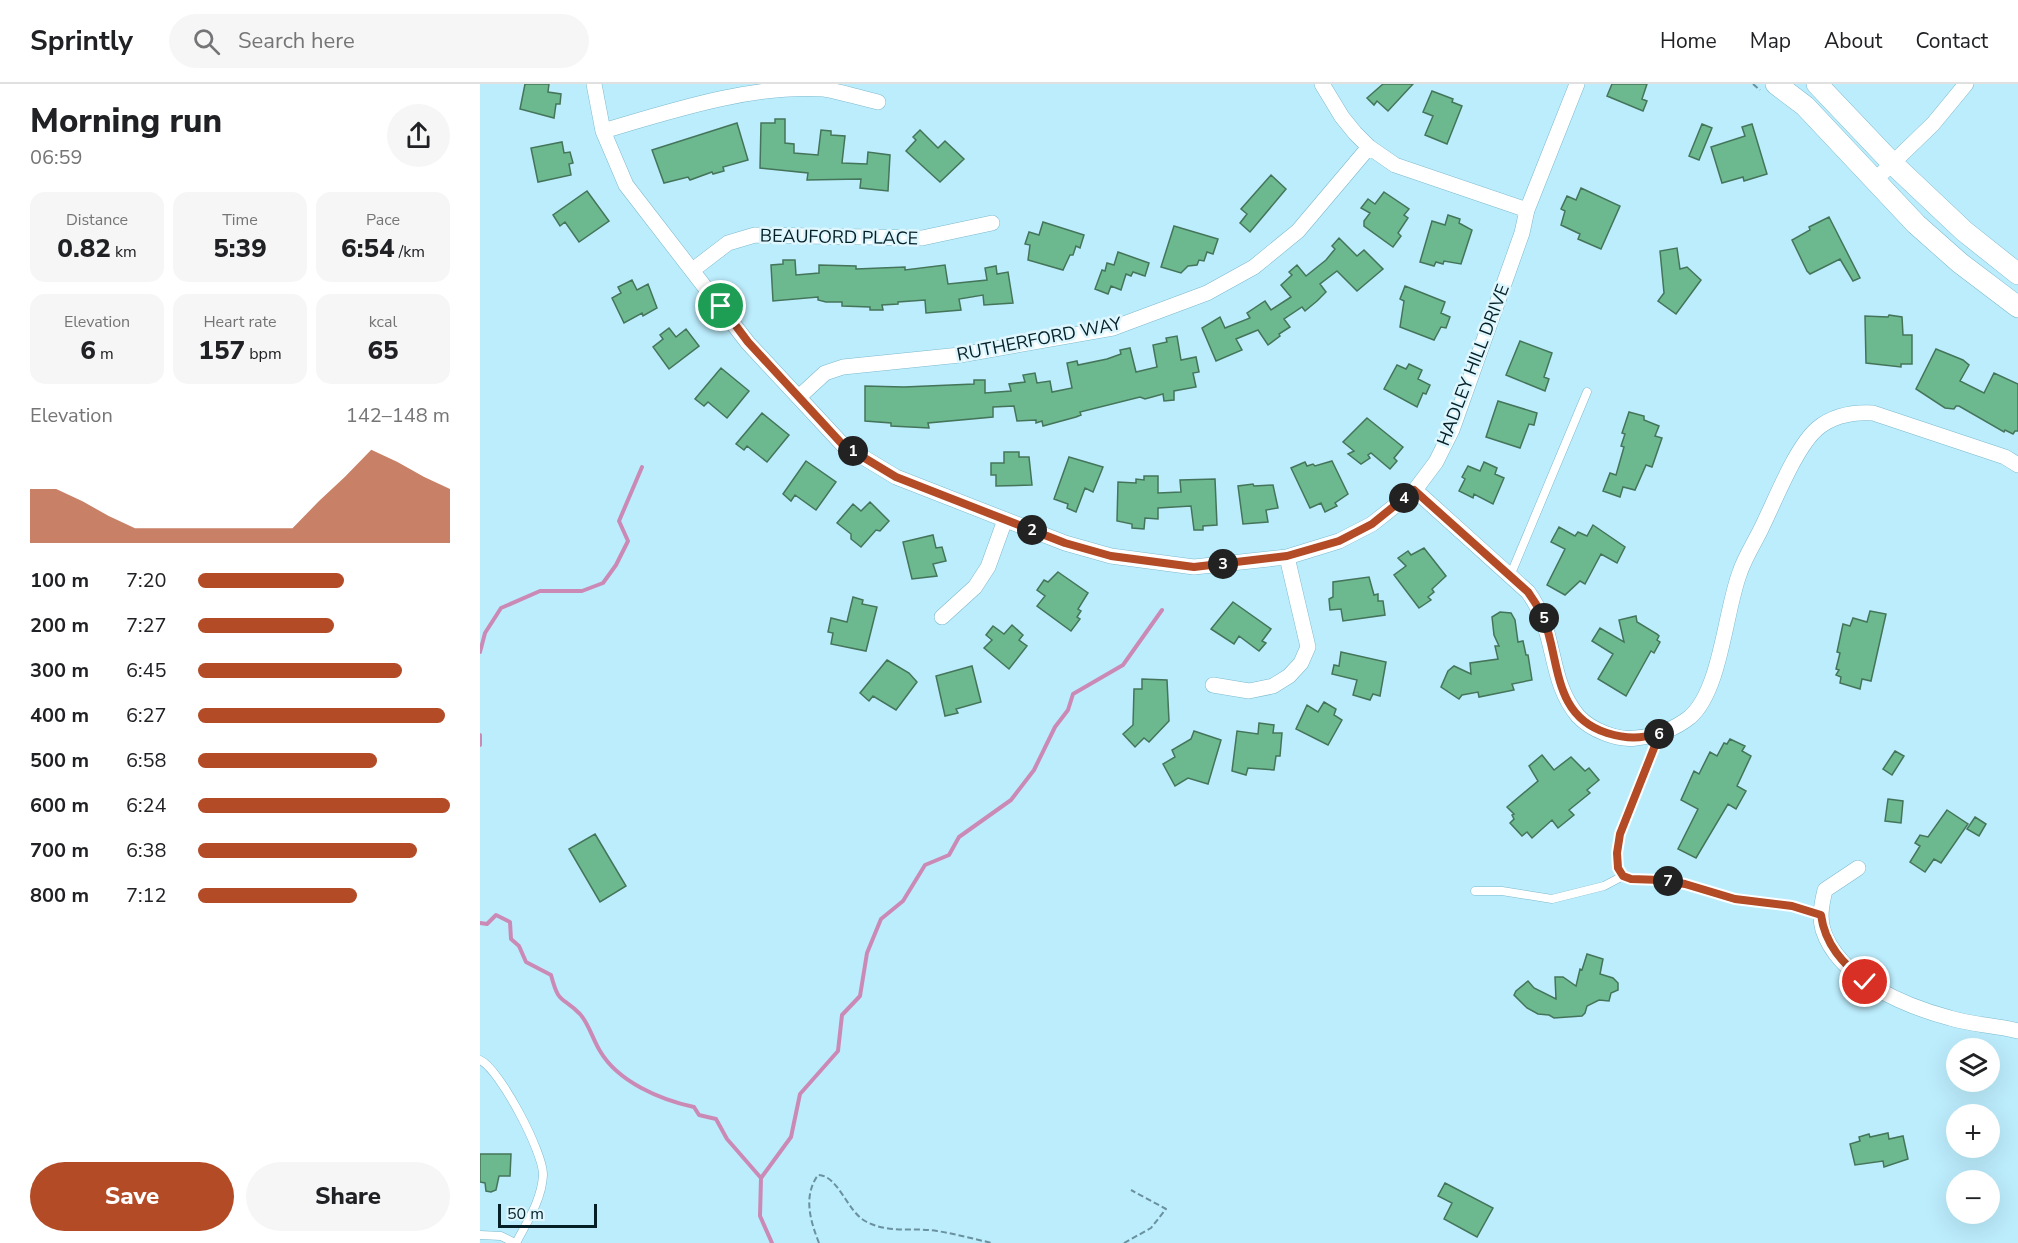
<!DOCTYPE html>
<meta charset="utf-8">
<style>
:root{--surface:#fff;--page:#f6f6f6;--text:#202124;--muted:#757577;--line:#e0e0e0;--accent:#b24b26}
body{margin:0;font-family:"Nunito Sans",sans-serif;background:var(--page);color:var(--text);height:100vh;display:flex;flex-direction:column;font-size:22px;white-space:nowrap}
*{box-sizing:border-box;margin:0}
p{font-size:20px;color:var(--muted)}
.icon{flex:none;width:33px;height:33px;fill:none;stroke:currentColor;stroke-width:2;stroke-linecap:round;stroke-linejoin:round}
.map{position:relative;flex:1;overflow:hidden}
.sheet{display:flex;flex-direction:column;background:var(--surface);width:480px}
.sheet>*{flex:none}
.controls{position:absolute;left:1466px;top:954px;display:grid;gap:12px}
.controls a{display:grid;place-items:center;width:54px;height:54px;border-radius:50%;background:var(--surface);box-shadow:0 6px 24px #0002;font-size:30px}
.scale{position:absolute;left:18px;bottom:15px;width:99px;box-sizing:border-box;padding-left:6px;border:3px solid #051f26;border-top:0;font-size:16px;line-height:21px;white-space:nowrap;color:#051f26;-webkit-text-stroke:4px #def6fe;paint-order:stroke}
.pin{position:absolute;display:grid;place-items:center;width:51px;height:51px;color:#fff;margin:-26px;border:3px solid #fff;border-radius:50%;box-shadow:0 2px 6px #0007}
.km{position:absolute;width:30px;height:30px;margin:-15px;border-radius:50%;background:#222;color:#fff;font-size:16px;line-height:30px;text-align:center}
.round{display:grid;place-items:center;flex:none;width:63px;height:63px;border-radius:32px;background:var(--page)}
.headline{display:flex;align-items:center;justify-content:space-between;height:102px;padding:0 30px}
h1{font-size:33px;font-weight:800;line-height:45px}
.stats{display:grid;grid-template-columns:repeat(3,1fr);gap:9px;height:102px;padding:6px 30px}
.stats div{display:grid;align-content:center;border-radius:15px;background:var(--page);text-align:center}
.stats b{font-size:26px;font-weight:800}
.stats small{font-size:16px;font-weight:400}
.stats p{font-size:16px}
.chart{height:168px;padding:12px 30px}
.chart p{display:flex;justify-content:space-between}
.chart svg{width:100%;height:108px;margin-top:6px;fill:var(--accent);opacity:.7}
.action{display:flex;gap:12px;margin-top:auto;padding:12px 30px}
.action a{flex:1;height:69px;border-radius:36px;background:var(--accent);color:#fff;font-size:24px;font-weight:800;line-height:69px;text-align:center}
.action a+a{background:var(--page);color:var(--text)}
ul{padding:0 30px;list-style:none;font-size:20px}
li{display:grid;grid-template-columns:96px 72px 1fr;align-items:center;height:45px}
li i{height:15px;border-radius:8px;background:var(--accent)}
header{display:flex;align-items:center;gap:36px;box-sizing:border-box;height:84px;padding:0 30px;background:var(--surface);border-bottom:2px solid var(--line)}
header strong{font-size:28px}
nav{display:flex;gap:33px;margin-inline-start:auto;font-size:21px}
.search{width:420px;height:54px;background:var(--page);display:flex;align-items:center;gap:15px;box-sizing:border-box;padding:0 21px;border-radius:33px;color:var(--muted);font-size:22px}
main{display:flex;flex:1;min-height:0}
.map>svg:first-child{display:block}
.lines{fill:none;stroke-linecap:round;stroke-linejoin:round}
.stream{stroke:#cb8ab6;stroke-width:4}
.building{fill:#6cb88f;stroke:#44755a;stroke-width:1.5}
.lane-casing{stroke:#7cbacd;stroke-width:9}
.street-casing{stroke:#7cbacd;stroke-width:16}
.secondary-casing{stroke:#7cbacd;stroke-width:22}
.path{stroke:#6a919d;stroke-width:2;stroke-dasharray:6 3;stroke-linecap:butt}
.lane{stroke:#fff;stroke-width:8}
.street{stroke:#fff;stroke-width:15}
.secondary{stroke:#fff;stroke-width:21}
.route-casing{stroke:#fff;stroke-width:12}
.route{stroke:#b24b26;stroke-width:8}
.labels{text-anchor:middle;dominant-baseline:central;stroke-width:5;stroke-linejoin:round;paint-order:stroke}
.street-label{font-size:18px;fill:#051f26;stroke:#def6fe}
</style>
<header>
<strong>Sprintly</strong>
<div class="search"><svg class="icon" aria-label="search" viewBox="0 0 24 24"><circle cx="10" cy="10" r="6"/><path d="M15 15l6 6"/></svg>Search here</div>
<nav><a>Home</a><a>Map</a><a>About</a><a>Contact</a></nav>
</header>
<main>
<section class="sheet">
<div class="headline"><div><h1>Morning run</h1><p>06:59</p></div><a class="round"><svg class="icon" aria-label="share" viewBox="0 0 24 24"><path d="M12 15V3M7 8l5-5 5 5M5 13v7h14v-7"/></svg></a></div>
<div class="stats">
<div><p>Distance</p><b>0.82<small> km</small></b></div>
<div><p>Time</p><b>5:39</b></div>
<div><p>Pace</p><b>6:54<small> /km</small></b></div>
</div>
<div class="stats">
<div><p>Elevation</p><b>6<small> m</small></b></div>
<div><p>Heart rate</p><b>157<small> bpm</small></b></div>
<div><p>kcal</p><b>65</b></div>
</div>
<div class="chart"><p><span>Elevation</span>142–148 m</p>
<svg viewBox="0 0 160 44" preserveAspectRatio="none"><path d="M0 44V22L10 22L20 27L30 33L40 38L50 38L60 38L70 38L80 38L90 38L100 38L110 27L120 17L130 6L140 11L150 17L160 22V44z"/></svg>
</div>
<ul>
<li><b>100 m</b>7:20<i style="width:58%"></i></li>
<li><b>200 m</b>7:27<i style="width:54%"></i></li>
<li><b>300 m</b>6:45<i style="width:81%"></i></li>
<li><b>400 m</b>6:27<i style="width:98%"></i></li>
<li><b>500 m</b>6:58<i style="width:71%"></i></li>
<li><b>600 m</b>6:24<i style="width:100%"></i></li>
<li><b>700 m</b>6:38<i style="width:87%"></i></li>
<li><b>800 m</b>7:12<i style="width:63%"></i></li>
</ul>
<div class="action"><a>Save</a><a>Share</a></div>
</section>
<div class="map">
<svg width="1538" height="1159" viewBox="0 0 1538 1159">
<rect width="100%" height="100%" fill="#bcedfd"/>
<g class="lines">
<!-- stream -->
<path class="stream" d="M0,568L5,549L21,524L60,507H102L123,499L136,481L148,457L139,437L162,383
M0,651V661
M0,839L7,840L16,831L30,838L31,855L39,862L46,878L71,891C79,921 81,911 100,930C109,940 113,956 120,967C138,998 181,1016 214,1023L219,1031L236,1035L247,1055L281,1094
M281,1094L311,1053L320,1010L358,967L362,931L380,912L387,869L401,835L423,817L445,781L469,771L479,753L531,716L554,686L575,643L588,626L593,610L643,581L682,526
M281,1094L280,1132L292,1159"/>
</g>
<!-- building -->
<path class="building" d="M45,0H69L68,8L81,10L80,20H76L74,34L40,25Z
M903,0H933L908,27L897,17L894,21L887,14Z
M1132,0H1167L1162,15L1167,17L1163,27L1127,12Z
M952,7L973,15L972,18L982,22L967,60L945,51L953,32L943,28Z
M295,35H305V59L314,60V69L338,71L341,46L351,47V51L365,52L362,79L387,80L388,68L410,71L408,107L380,104L381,95L327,96L328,89L280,84L281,39H295Z
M257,39L268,76L243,83L244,87L233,90L232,88L210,96L208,93L184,99L172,66Z
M1222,40L1232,44L1219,76L1209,72Z
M1272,40L1287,90L1264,97L1263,93L1242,99L1231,63L1265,52L1262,43Z
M440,46L458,64L465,57L484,75L460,98L426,67L436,56L433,53Z
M82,58L84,69L90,68L93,79L89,80L91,91L58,98L51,64Z
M791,91L806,105L770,148L760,139L767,130L761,125Z
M1101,104L1140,122L1121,165L1098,155L1100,150L1081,141L1085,127L1081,125L1087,112L1096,116Z
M107,107L129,137L99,158L85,138L80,142L73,131Z
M904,108L929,125L924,131L928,134L918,149L921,152L913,163L884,142V137L890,129L881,124L888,115L895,120Z
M968,131L980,135L979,139L992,146L981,180L964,177L963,180L956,178L954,182L940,178L952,137L965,141Z
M1349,133L1380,194L1373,197L1360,175L1330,190L1327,187L1312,156L1330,146L1329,143Z
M563,138L604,151L600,164L596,162L593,171H590L583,186L548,176L550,161L545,160L549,148L559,151Z
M694,142L738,155L733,170L727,168L724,177L719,176L717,181L708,182L701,189L681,183Z
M859,154L877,172L884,166L903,185L877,207L857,187L840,200L846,208L837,217L825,227L822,223L804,235L810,243L799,250L800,252L788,261L778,246L756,255L762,266L736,277L722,244L740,233L745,244L770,234L767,229L785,217L791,226L811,213L801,201L812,191L809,188L817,181L826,192L846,176L855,165L852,162Z
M1197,164L1200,185L1207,183L1221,196L1196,230L1178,217L1184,209L1180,167Z
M638,168L669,179L665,192L653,188L651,192L646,190L641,206L631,202L628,210L615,205L622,186L625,187L627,179L634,181Z
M303,176H315L316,191L339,189V181L376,182V185L425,183V186L465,181L468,200L507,196L505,184L516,182L517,190L528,188L533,219L504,221L503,211L479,215L481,226L446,229L445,216L418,218V220L402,221L403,226H390V223L362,222V218H346L338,216V213L293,217L291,181L303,180Z
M152,196L157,206L168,200L177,224L163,232L162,229L144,239L132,214L141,209L138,203Z
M925,202L965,218L961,229L970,233L966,244L961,243L954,256L920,243L924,217L920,215Z
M1409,231L1422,233L1423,251H1432V280H1421V283L1386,279L1385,232L1408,233Z
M189,244L196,253L206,245L219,262L189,285L173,263L183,255L180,251Z
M697,252L701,276L716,273L719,288L713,289L716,303L694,307V316L684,317L683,310L665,315L660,313L600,328L601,331L596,333L563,342L562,337L556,339V336L537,337L534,322L513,323V333L448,339L449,344L411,342V339L385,337V302L424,303L494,300V296H505V309L531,307L529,300L545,298L543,291L555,289L557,299L570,297L572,308L592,304L587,279L597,277L598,281L627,275L641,270L640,266L650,264L656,288L677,283L673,261L687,258L686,254Z
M1040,257L1072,269L1064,293L1069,295L1065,307L1026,291Z
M1456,265L1483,276L1489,281L1480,297L1504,309L1514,289L1538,300V347H1535L1533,350L1525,346L1524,348L1479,322H1476L1474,325L1465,324L1436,305Z
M929,280L942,286L938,295L950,301L946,310L943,309L937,323L904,305L917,281L926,285Z
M241,284L269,307L247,334L228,318L224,322L215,315Z
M1018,317L1057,329L1054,341L1049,340L1040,364L1006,353Z
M1149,328L1164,332V336L1179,342L1175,352L1182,354L1172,383L1166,381L1155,406L1143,403L1140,413L1123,407L1130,389L1136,391L1144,363L1141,362L1145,350L1142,349Z
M282,329L309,351L287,378L267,362L264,366L256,360Z
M887,334L923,363L914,374L917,377L910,385L891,369L888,371L890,374L881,380L868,370L874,367L863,358Z
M524,368H539V373H549L552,401L516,402V391H511V379H524Z
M589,373L623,383L613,408L605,404L596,428L587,424L588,420L574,415Z
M326,377L356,398L336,426L315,411L311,417L303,410Z
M852,377L868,410L855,419L857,422L845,428L841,419L830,424L811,384L825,378L827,382L833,380L835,382Z
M1004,378L1017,384L1015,390L1024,394L1013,420L994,410L993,414L979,407L985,395L982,393L988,382L1000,387Z
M664,392H678V409L701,408L700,396L735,395L737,441L723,442V446H714L711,422L678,424V435L665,434L664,445L652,444V440L637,437L638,398L656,399V395L664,396Z
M773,400L774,402L793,401L798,424L786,426L788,438L763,440L758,402Z
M390,418L409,437L400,447L396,446L381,463L371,455V450L357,439L373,420L381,427Z
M1113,441L1145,463L1137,479L1121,470L1105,500L1100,497L1085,511L1067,501L1085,465L1071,458L1079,443L1095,452L1098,448L1107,452Z
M453,451L456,464L462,463L466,477L453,480L457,492L432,495L423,458Z
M944,464L966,492L952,505L954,508L948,513L951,516L939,524L914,491L926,482L918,474L928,467L931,471Z
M578,488L608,509L598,525L601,527L597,533L600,535L591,547L557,522L565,512L557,506L564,496L568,498Z
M889,493L894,511L898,510V517H903L905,531L863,537L861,525L850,526L849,515L853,513V498Z
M373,513L383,516L382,520L397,523L386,567L351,560L353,549L348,548L351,534L367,538Z
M753,518L791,545L782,557L786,559L779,567L759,552L754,560L731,545Z
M1390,527L1406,530L1391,597L1382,595L1380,605L1360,599L1361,593L1356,591L1359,586L1356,585L1360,569L1357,568L1363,540L1370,542L1373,534L1387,538Z
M1020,528L1031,529L1035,536L1038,558L1043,557L1046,571H1048L1052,596L1032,600L1034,606L999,613L998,608L982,611L979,615L961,603L968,587L974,582L991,590L990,579L1018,575L1015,562H1019L1014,551L1012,533Z
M1156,532L1157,538L1177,550L1179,552L1177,556L1180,558L1174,569L1171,567L1146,612L1118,595L1133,570L1112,557L1120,544L1144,558L1139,536Z
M532,541L543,551L539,556L547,562L529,585L504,564L512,556L506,551L513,542L524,550Z
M861,568L906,578L900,612L893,610L890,616L873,611L877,596L852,590L854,581L859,582Z
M407,576L429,589L437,598L416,626L393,612L389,617L380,609Z
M492,582L501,618L476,625L478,629L465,632L456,592Z
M662,595L687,596L689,637L669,658L664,654L655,663L643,650L653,641L654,605H662Z
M844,618L856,625L854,631L862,636L848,661L816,645L827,621L838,628Z
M779,639L794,641L793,649H802L800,672H796L794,686L768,684L766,691L752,687L757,647L778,650Z
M714,647L741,656L728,700L708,694L695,702L683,680L695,673L692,666L711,655Z
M1250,655L1265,662L1262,667L1271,672L1257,702L1266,707L1256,725L1248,720L1216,774L1198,765L1218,725L1201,716L1214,687L1219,690L1230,668L1237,672L1244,659L1247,660Z
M1415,667L1424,672L1412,691L1403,685Z
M1062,671L1074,686L1091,673L1105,687L1109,684L1119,696L1107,706L1110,709L1089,726L1094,731L1078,744L1072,736L1052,754L1047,748L1042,752L1030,739L1034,735L1032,731L1034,730L1027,723L1058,697L1049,682Z
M1408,715L1423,717L1421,739L1405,737Z
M1467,726L1488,740L1461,779L1454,775L1445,788L1430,778L1440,762L1435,759L1440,751L1448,753Z
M1495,733L1506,740L1499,752L1487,745Z
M115,750L146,802L120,818L89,765Z
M1107,870L1123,875L1120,890L1133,894L1138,899V906L1131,909L1129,917L1119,916L1107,922L1105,929L1102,932L1074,934L1069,931L1058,930L1047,924L1034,911L1036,907L1048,897L1054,904L1076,915L1075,893H1083L1096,902L1100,885L1102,886Z
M1408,1049L1409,1055L1423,1052L1428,1075L1404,1083L1403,1077L1375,1081L1370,1060L1380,1057L1379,1053L1389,1050L1390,1053Z
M0,1070H31L30,1092H19L16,1106L11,1108L6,1107L5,1099L0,1098Z
M965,1099L1013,1124L997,1153L964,1135L972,1119L958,1112Z"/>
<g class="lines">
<defs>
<path id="lane" d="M1030,492L1107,308
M1180,649L1140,750L1137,769L1138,784L1143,792L1151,795L1181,796L1205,800L1255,815L1312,822L1341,831
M995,807H1022L1072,815L1124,802L1143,792
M0,976C20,985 64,1070 63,1091C62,1115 47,1138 36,1159
M0,1151L21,1152L35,1159"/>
<path id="street" d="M114,0L123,47L146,101L268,259L363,361L416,393L585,459L631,472L714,483L807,473L859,457L892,440L935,406L956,378L972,346L1042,149L1047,126L1097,0
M842,0L862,33L875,49L889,63L915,81L1047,126
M123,47C191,27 273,0 344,5C362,8 380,14 398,18
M1394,97L1453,40L1486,0
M214,185L248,159L275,151L442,154L512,139
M320,312L345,289L363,283L480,271L633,244L727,209L774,183L818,147L889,63
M935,406L1048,508C1078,549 1067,595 1098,632C1111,646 1138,657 1156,654C1175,652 1195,645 1210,633C1241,606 1245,527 1260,488C1265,473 1275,458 1282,443C1295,417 1316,362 1338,344C1354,331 1373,328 1393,329L1525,373L1538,381
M462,533L495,503L508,483L525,436
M733,601L769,607L793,602L809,592L821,579L828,563L807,473
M1378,784L1345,806C1342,819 1339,832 1343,846C1359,895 1425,922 1470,934C1492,941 1516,941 1538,947"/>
<path id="secondary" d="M1296,0L1325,22L1436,140L1480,179L1538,223
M1337,0L1413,80L1484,147L1538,190"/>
</defs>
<!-- lane casing -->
<use href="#lane" class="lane-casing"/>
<!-- street casing -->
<use href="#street" class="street-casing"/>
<!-- secondary casing -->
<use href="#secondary" class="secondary-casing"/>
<!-- path -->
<path class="path" d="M1273,0L1280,6
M339,1159C330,1136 323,1112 338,1091C358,1091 367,1127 385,1137C408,1150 433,1143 457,1147C476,1150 494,1155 512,1159
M644,1159L671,1144L686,1125L651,1106"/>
<!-- lane -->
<use href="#lane" class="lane"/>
<!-- street -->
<use href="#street" class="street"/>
<!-- secondary -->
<use href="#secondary" class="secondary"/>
</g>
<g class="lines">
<defs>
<path id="route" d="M241,222L268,258L363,361L416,393L585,459L631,472L714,483L807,472L859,457L892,440L934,406L1048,508C1054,517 1060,525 1064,535C1080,578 1073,632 1127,649C1147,655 1160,655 1180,649L1140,750L1137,769L1138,784L1143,792L1151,795L1181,796L1205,800L1255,815L1312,822L1341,831C1345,861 1363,879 1385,898"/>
</defs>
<!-- route casing -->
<use href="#route" class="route-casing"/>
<!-- route -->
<use href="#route" class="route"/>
</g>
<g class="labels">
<!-- street labels -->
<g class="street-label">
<text transform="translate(359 153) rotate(1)">BEAUFORD PLACE</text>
<text transform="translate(559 255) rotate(-11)">RUTHERFORD WAY</text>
<text transform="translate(993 281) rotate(-69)">HADLEY HILL DRIVE</text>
</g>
</g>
</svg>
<div class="controls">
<a><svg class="icon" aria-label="layers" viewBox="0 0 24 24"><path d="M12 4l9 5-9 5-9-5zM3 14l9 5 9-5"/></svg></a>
<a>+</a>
<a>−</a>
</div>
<div class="scale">50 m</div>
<div class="pin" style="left:241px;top:222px;background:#1e9e55"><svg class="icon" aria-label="arrive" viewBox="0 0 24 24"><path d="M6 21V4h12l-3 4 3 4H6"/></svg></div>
<div class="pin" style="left:1385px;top:898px;background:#d93025"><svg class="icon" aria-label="check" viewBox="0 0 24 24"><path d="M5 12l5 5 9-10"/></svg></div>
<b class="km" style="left:373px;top:367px">1</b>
<b class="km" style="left:552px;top:446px">2</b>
<b class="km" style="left:743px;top:480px">3</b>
<b class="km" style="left:924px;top:414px">4</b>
<b class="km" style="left:1064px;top:534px">5</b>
<b class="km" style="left:1179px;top:650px">6</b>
<b class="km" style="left:1188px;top:797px">7</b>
</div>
</main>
